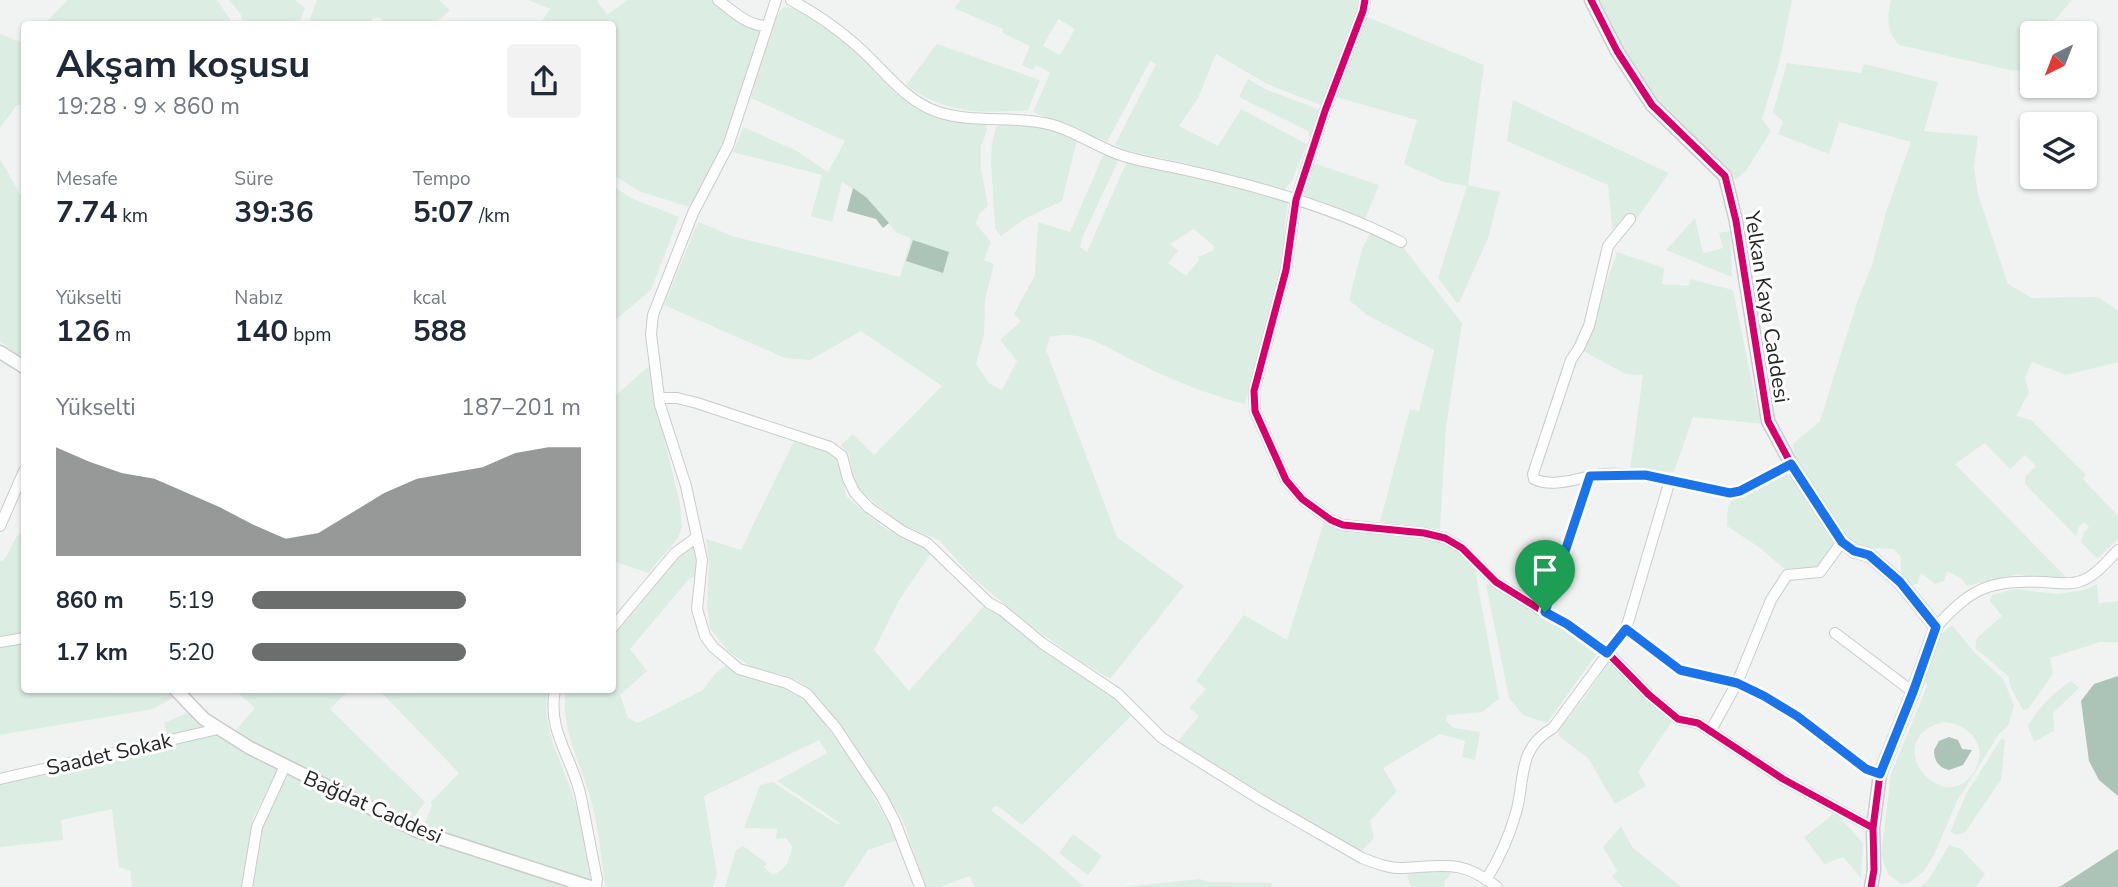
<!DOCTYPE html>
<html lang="tr">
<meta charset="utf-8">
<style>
:root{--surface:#fff;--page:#f2f2f3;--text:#1f2937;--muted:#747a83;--accent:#6c6e6d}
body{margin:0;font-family:"Nunito Sans",sans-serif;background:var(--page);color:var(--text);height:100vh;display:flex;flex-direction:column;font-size:26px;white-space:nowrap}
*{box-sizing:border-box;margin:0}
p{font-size:23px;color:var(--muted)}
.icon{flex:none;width:38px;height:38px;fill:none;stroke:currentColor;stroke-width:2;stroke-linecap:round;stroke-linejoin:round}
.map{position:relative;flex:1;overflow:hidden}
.side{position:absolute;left:21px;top:21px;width:595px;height:672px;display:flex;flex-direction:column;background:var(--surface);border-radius:7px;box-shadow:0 2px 5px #0004}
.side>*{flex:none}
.needle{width:46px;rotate:222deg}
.tools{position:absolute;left:2020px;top:21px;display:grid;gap:14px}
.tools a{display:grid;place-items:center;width:77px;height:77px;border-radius:7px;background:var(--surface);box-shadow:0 2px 5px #0004;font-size:35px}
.pin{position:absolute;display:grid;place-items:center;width:60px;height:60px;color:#fff;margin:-72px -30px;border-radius:50% 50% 50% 0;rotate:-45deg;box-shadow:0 0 7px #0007}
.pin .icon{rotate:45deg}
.round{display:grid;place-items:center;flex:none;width:74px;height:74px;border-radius:7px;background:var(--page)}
.overview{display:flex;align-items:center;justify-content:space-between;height:119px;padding:0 35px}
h1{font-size:38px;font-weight:700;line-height:52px}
.stats{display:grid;grid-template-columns:repeat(3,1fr);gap:10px;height:119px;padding:7px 35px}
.stats div{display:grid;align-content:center}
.stats b{font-size:30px;font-weight:700}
.stats small{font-size:19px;font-weight:400}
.stats p{font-size:19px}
.chart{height:196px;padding:14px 35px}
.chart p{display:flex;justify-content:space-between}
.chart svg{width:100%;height:126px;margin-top:7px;fill:var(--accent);opacity:.7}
ul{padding:0 35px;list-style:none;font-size:23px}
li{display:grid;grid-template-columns:112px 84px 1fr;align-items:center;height:52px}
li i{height:18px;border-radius:9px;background:var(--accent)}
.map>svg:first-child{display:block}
.green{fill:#dcede4;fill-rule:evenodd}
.water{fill:#acc4b8}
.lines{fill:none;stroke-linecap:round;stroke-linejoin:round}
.minor-casing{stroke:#cacccb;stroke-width:12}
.tertiary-casing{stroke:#cacccb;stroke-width:15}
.minor{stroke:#fdfdfd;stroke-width:10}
.tertiary{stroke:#fdfdfd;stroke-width:12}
.cycleway-casing{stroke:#fff;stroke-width:11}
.cycleway{stroke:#d6006c;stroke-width:7}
.route-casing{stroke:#fff;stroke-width:14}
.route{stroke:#1a73e8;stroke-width:9}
.labels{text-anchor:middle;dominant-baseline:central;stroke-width:6;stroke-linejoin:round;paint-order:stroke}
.street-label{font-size:21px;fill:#252625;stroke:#fff}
</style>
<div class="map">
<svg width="2118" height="887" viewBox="0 0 2118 887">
<rect width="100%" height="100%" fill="#f1f3f2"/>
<!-- green -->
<path class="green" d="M68,0H217L233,24H44Z
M229,0H295L305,8L299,24H244L240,13Z
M317,0H439L450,10L435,24H385L380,18H373L370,24H308Z
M528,0H599L597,1L607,15L628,0H712L742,25L761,32L726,144L690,207L641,192L613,175L612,24H540L550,9Z
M961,0H1360L1321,105L1267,84L1216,54L1198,98L1179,126L1218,146L1241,109L1307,144L1292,181L1283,191L1185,163L1124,150L1115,145L1156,64L1150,61L1107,142L1033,112L1050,73L1036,65L1033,70L1022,65L1030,46L1003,33V29L954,8ZM1058,19L1075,29L1060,55L1043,46Z
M1600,0H1792L1780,59L1762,119L1771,131L1746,171L1735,180L1732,172L1652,96L1623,50Z
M1891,0H2072L2055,20L2053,33H2032V72L2010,70L1899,45C1886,31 1887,18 1891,0Z
M784,7L795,8L805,13L852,47L918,106L980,121L986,124L987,131L981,146V169L988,206L979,214L976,224L991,242L984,260L994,264L985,300L984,335L976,364L990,384L1002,390L1017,361L1000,340L1021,321L1014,314L1035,275L1038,222L1070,232L1105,151L1119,159L1083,236L1080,247L1087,252L1128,159L1288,202L1285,224L1286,248L1245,404C1210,395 1174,381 1142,365C1112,351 1084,328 1050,337L1046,350L1117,537L1184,586L1110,679L1080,661L1027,623L972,577L939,540L901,524L855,487L849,455L841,445L853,434L874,455L942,386L861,331L810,360L785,358L664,305L698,222L735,237L900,277L911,238L897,233L866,197L842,182L832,222L811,216L822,175L733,152L743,127L797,151L828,172L845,141L751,98C758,73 766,23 784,7ZM1194,229L1214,246V250L1198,257L1199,260L1186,276L1168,263L1178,251L1170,244Z
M1367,17L1484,65L1468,185L1500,192L1488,238L1460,301L1457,303L1438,278L1467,186L1444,182L1404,164L1417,120L1336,97Z
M0,34L24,43V105H17L0,128Z
M937,44L1040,80L1028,110C984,114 943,113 906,85Z
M1787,63L1861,73L1864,64L1938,82L1924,131L1978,136L1974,167L1978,194L2008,284L2032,298L2098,297L2118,311V362L2066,375L2032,362L2025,378L2029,393L2016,416L2031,420L2086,475L2083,479L2118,516V539L2097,559L2081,542L2084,532L2089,527L2084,522L2079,527L2076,536L2025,484V477L2036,466L2025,455L2010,469L1985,443L1955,464L2066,577L2041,579L2017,574L1967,586L1961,578L1947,571L1944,581L1935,584L1921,573L1917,584L1910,585L1901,577V557L1894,549C1875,548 1859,550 1843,537C1828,513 1795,473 1793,444L1820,421L1857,302L1872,265L1886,212L1911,142L1839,122L1829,154L1778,134L1783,122L1773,112Z
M1248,79L1265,89L1320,110L1310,139L1308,131L1239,97Z
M1513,100L1669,173L1626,234L1614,245L1608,185L1507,141Z
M1006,123L1042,125L1077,140L1062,201L1026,218L1001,236L995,228L991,162L992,145L996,127Z
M0,159L24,201V360L0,341Z
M1313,163L1379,185L1365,219L1304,199L1303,191Z
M613,186L631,198L679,217L651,290L614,321Z
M1695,218L1703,253L1723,248L1719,233L1730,231L1732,277L1666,250Z
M1371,231L1402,246L1462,323L1446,427L1440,529L1380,522L1410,409L1419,411L1434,350L1367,315L1349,300L1362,249Z
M1617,252L1664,268L1662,284L1689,286L1690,279L1733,290L1758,411L1764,424L1693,417L1674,472L1630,470L1643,375L1626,374L1583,351Z
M650,365L656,404L680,504L682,527L678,538L648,573L613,561V398Z
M795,439L832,453L840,461L846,496C864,512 884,530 906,540C916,544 923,545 932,552L898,602L874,650L909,691L985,605L994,609L1040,649L1082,673L1121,703L1132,715L1022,825L999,807L995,806L991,810L1045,852L1084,887H975L970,876L940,887H925L903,820L841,729L811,690L798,681L780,674L755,669L744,662L729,652L710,628L707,606L709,564L706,539L741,550Z
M1790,471L1839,542L1818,568L1786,570L1760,548L1727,526L1728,506L1733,499Z
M1324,522L1356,532L1443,541L1456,550L1475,570L1499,699L1482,712L1447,715L1446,721L1454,728L1480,732L1475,760L1462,757L1465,741L1440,734L1383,768L1397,791L1370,821L1374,838L1361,852L1264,796L1178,741L1199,716L1189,708L1206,689L1196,681L1244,615L1287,640Z
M24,529V634L0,638V561L4,560C13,547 12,539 24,529Z
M695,545L698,560V578H690L630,649L647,671L620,695L628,718L638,723L703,690L715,674L727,665L788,687L804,696L860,772L888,823L892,824L897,840L868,850L843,887H725L736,850L743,846L767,863L764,867L773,875C787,869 790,859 792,846L786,838L776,839L777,829L744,828L760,785L773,782L838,825L840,823L777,781L827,753L819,740L704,796L717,875L713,887H612L605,885C601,858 599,830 592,804C582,763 560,734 566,690H612L613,635L679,555Z
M1492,583L1565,628L1598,652L1547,723L1523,715L1509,698L1486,585Z
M2097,584L2099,603L2118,601V642H2100L2050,658L2053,674L2028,709L2023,710L2012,690L2008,676L1975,648L1977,638L2002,616L1990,601L1992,595L2015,589L2058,594L2084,590Z
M1952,625L1975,653L2004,680L2014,706L2008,726L1999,734L1957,801L1934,855L1924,871L1909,883L1901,884L1888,874L1881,854L1891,774L1927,686L1924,680L1939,636ZM1943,722C1968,723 1989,745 1975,770C1946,822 1875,741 1943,722Z
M24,641V690H169L175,697L153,709L0,735V644Z
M1608,663L1673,720L1638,772L1646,786L1615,804L1588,758L1560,737L1557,730L1582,701Z
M2071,681L2079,688L2053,713L2054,731L2034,742L2028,726C2040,706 2052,694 2071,681Z
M235,690H349L330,709L425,802L411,821L244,739L235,731L255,708Z
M379,690H549C537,724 569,775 577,809C583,830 587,852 592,873L590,880L423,827L432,806L431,802L459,773Z
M189,712L202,726L201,730L168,737L164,723Z
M216,734L278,771L253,818L243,887H132L131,871L119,867L112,809L61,820L63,840L0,847V784Z
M2002,738L2005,741L2001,780L1965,832L1957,835L1950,832L1967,792Z
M286,774L402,831L566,887H252L260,829Z
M1834,811L1863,843L1861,878L1843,857L1824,864L1804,837L1829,818Z
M1621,826L1632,847L1681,887H1623L1612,877L1617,871L1603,847Z
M1073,834L1102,856L1088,875L1059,853Z
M1949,845L1961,849L1985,874L1976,887H1920L1928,881Z
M1436,867H1444L1451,874L1444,882L1445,887H1411L1407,875Z
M1200,879L1207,882L1272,883L1271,887H1123Z"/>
<!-- water -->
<path class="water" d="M853,188L866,197L889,223L883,228L876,219L847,211Z
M913,240L949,252L943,273L906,261Z
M2118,676V796L2099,780L2089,761L2081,701L2094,684Z
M1949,737L1958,740L1962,749L1972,750L1963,765L1949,770C1939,768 1934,761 1934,750L1939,741Z
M2118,849V887H2058L2061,886Z"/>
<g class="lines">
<defs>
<path id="minor" d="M718,0C733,11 747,26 767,26
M776,0L728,146L693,213L653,315L651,334L660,405L686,486L702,560L697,609L705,636L713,647L739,669L787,683L807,694L836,728L882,797L895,822L920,887
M791,0C813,12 837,28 856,45C883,68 903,100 938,112C972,123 1009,116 1044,123C1074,129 1098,149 1127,157C1148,163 1169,166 1190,171C1262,187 1335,208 1401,242
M1365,0L1363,11L1325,111L1296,200L1286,270L1254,391L1255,411L1286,480L1302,499L1331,520L1343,525L1424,533L1445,538L1462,548L1496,582L1604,649L1648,694L1678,719L1698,723L1783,779L1873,828
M1630,219L1608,246L1589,326L1579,348L1571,360L1533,474L1534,479C1555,489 1582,476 1604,474C1627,473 1648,475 1670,480
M659,398H677L697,403L830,447L842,456L848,479L855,493L868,507L902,531L927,543L989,603L1002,610L1042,643L1118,694L1162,738L1261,800L1362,858C1375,863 1390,869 1404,868C1444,866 1462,859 1497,887
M0,526L24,471
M1545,612L1590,476
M1936,627C1972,587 1990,580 2044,582C2055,583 2071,585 2081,581C2096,576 2108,560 2118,550
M612,628L675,553L697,537
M1626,629L1680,670L1737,683L1764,696L1797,716L1866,769L1880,774
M1835,633L1913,692
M0,642L24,638
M555,690C547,730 571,756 580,793C586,821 591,850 597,879L596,887
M1711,730L1737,683L1771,600L1787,575L1820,572L1842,542
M0,779L218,729
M1486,880C1500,858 1510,835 1517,809C1525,776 1518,748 1553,728L1626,629L1670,480L1730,493L1740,491L1791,464
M247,887L257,827L285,766"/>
<path id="tertiary" d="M1591,0L1617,51L1652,105L1725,176L1736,221L1768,421L1791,464L1842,542L1854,551L1869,555L1900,582L1936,627L1913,692L1880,774L1873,828L1874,870L1871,887
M0,352L24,367
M176,690L204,719L250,748L415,830L590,887"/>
</defs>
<!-- minor casing -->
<use href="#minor" class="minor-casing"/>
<!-- tertiary casing -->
<use href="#tertiary" class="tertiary-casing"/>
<!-- minor -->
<use href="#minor" class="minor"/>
<!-- tertiary -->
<use href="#tertiary" class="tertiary"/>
<defs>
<path id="cycleway" d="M1365,0L1363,11L1325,111L1296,200L1286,270L1254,391L1255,411L1286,480L1302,499L1331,520L1343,525L1424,533L1445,538L1462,548L1496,582L1604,649L1648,694L1678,719L1698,723L1783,779L1873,828
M1591,0L1617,51L1652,105L1725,176L1736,221L1768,421L1791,464L1842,542L1854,551L1869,555L1900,582L1936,627L1913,692L1880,774L1873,828L1874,870L1871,887"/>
</defs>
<!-- cycleway casing -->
<use href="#cycleway" class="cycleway-casing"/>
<!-- cycleway -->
<use href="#cycleway" class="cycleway"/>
</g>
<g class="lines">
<defs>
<path id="route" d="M1791,464L1842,542L1854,551L1869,555L1900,582L1936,627L1913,692L1880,774L1866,769L1797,716L1764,696L1737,683L1680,670L1626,629L1607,653L1567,624L1545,612L1590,476L1645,475L1730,493L1740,491Z"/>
</defs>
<!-- route casing -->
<use href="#route" class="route-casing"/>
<!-- route -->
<use href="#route" class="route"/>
</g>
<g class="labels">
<!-- street labels -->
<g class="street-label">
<text transform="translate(1767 307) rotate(81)">Yelkan Kaya Caddesi</text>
<text transform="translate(109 754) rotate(-13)">Saadet Sokak</text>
<text transform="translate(373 807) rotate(24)">Bağdat Caddesi</text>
</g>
</g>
</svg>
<div class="tools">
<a><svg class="needle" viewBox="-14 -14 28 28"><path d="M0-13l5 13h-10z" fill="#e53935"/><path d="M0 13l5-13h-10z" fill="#747a83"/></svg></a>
<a><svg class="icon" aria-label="layers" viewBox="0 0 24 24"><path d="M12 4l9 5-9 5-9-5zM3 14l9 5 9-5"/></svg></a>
</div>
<div class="pin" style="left:1545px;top:612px;background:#1e9e55"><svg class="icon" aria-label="arrive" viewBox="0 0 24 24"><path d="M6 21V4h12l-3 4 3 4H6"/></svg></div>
<section class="side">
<div class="overview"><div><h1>Akşam koşusu</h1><p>19:28 · 9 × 860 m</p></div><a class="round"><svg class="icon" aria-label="share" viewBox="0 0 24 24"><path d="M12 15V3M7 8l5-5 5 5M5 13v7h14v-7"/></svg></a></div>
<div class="stats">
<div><p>Mesafe</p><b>7.74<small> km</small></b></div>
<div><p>Süre</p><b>39:36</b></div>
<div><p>Tempo</p><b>5:07<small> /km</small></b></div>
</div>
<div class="stats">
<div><p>Yükselti</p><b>126<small> m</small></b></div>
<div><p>Nabız</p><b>140<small> bpm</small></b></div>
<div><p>kcal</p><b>588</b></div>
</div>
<div class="chart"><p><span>Yükselti</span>187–201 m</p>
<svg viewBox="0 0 160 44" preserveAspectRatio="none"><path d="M0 44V6L10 11L20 15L30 17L40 22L50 27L60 33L70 38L80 36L90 29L100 22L110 17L120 15L130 13L140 8L150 6L160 6V44z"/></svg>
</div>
<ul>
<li><b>860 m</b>5:19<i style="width:65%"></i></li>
<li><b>1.7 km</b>5:20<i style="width:65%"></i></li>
</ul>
</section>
</div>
